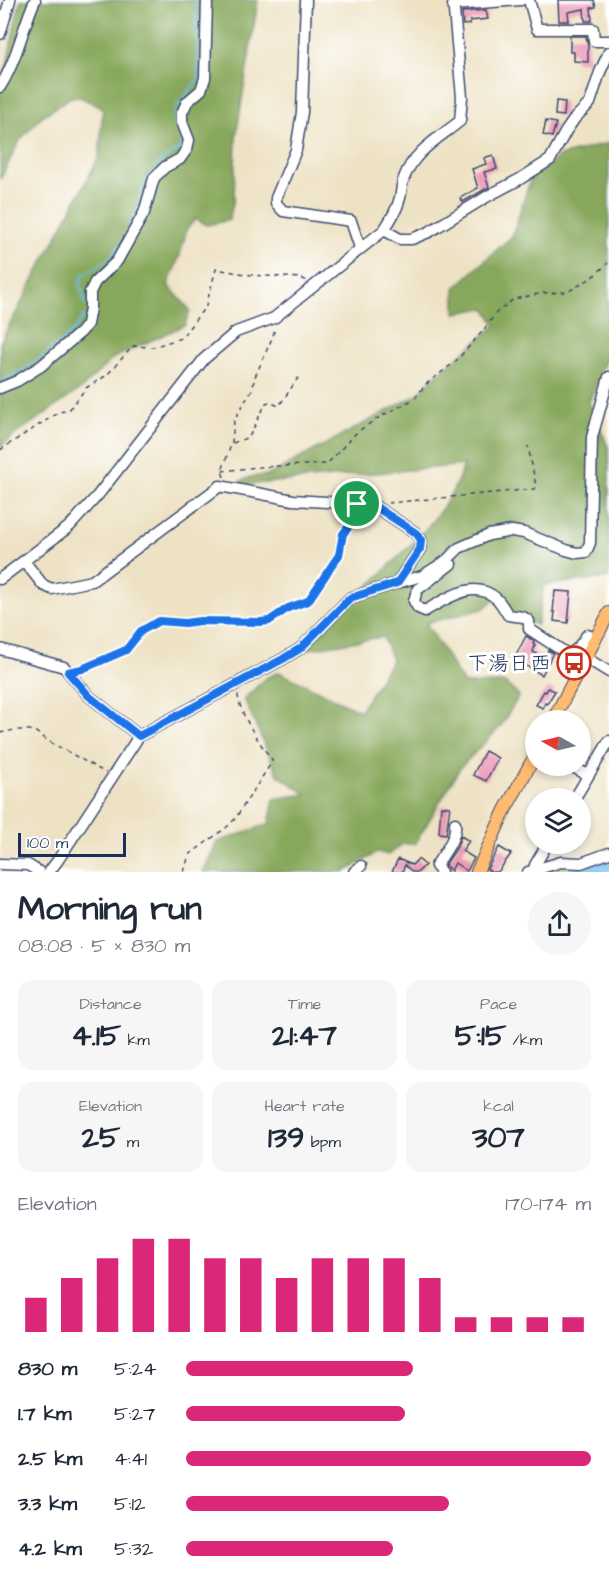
<!DOCTYPE html>
<meta charset="utf-8">
<style>
:root{--surface:#fff;--page:#f6f6f7;--text:#1f2937;--muted:#747a83;--accent:#db2777}
body{margin:0;font-family:"Architects Daughter","Klee One",sans-serif;background:var(--page);color:var(--text);height:100vh;display:flex;flex-direction:column;font-size:22px;white-space:nowrap}
*{box-sizing:border-box;margin:0}
p{font-size:20px;color:var(--muted)}
.icon{flex:none;width:33px;height:33px;fill:none;stroke:currentColor;stroke-width:2;stroke-linecap:round;stroke-linejoin:round}
.map{position:relative;height:872px;overflow:hidden}
.side{display:flex;flex-direction:column;background:var(--surface);flex:1}
.side>*{flex:none}
.needle{width:39px;rotate:278deg}
.controls{position:absolute;left:525px;top:710px;display:grid;gap:12px}
.controls a{display:grid;place-items:center;width:66px;height:66px;border-radius:50%;background:var(--surface);box-shadow:0 3px 9px #0003;font-size:30px}
.scale{position:absolute;left:18px;bottom:15px;width:108px;box-sizing:border-box;padding-left:6px;border:3px solid #1b2f5e;border-top:0;font-size:16px;line-height:21px;white-space:nowrap;color:#1b2f5e;-webkit-text-stroke:4px #fff;paint-order:stroke}
.pin{position:absolute;display:grid;place-items:center;width:51px;height:51px;color:#fff;margin:-26px;border:3px solid #fff;border-radius:50%;box-shadow:0 2px 6px #0007}
.round{display:grid;place-items:center;flex:none;width:63px;height:63px;border-radius:32px;background:var(--page)}
.summary{display:flex;align-items:center;justify-content:space-between;height:102px;padding:0 18px}
h1{font-size:33px;font-weight:700;line-height:45px}
.stats{display:grid;grid-template-columns:repeat(3,1fr);gap:9px;height:102px;padding:6px 18px}
.stats div{display:grid;align-content:center;border-radius:15px;background:var(--page);text-align:center}
.stats b{font-size:30px;font-weight:700}
.stats small{font-size:16px;font-weight:400}
.stats p{font-size:16px}
.chart{height:168px;padding:12px 18px}
.chart p{display:flex;justify-content:space-between}
.chart svg{width:100%;height:108px;margin-top:6px;stroke:var(--accent);stroke-width:6}
ul{padding:0 18px;list-style:none;font-size:20px}
li{display:grid;grid-template-columns:96px 72px 1fr;align-items:center;height:45px}
li i{height:15px;border-radius:8px;background:var(--accent)}
.map>svg:first-child{display:block}
.green{fill:#aac267;stroke:#627862;stroke-width:1.5}
.forest{fill:#87a85c;stroke:#516c5d;stroke-width:1.5}
.lines{fill:none;stroke-linecap:round;stroke-linejoin:round}
.stream{stroke:#71beeb;stroke-width:2}
.river{stroke:#71beeb;stroke-width:14}
.building{fill:#ec9ab7}
.minor-casing{stroke:#3b4a6d;stroke-width:13}
.major-casing{stroke:#3b4a6d;stroke-width:14}
.path{stroke:#3b4a6d;stroke-width:1.5;stroke-dasharray:4.5 4.5;stroke-linecap:butt}
.minor{stroke:#fff;stroke-width:10}
.major{stroke:#febb71;stroke-width:12}
.route-casing{stroke:#fff;stroke-width:12}
.route{stroke:#1a73e8;stroke-width:8}
.labels{text-anchor:middle;dominant-baseline:central;stroke-width:6;stroke-linejoin:round;paint-order:stroke}
.poi-label{font-size:21px;fill:#1b2f5e;stroke:#fff;text-anchor:end}
</style>
<div class="map">
<svg width="609" height="872" viewBox="0 0 609 872">
<rect width="100%" height="100%" fill="#fff"/>
<filter id="ink" filterUnits="userSpaceOnUse"><feTurbulence type="fractalNoise" baseFrequency=".0167" numOctaves="2"/><feDisplacementMap in="SourceGraphic" scale="12" xChannelSelector="R" yChannelSelector="G"/><feConvolveMatrix kernelMatrix="1 2 1 2 8 2 1 2 1" color-interpolation-filters="sRGB"/></filter>
<filter id="wash" filterUnits="userSpaceOnUse"><feTurbulence type="fractalNoise" baseFrequency=".008" numOctaves="4" result="noise"/><feDisplacementMap in="SourceGraphic" scale="24" xChannelSelector="R" yChannelSelector="G"/><feGaussianBlur stdDeviation="1.35" result="paint"/><feColorMatrix in="noise" values="0 0 0 0 0 0 0 0 0 0 0 0 0 0 0 0 0 1.4 0 .05"/><feComposite in="paint" operator="in"/></filter>
<g filter="url(#wash)">
<rect width="100%" height="100%" fill="#eee2c4"/>
<!-- green -->
<path class="green" d="M609,858V868L600,872H537Z"/>
<!-- forest -->
<path class="forest" d="M21,0H258L236,137L234,199L229,220L207,225L196,219L187,228L180,255L168,285L190,310L185,325L113,358L81,389L16,434L0,447V343L99,157L103,108L80,97H71L42,116L20,140L0,180V87L4,81L15,23Z
M609,143V351L589,402L609,449V578L544,585L537,625L513,616L496,598L483,609L426,623L464,684L505,683L519,696L501,726L460,768L415,844H403L388,855L378,852L345,872H203L217,842L269,824L274,799L306,794L278,775L244,699L266,678L279,672L360,711L392,660L383,637L309,649L313,641C337,617 361,594 385,570C419,537 448,512 464,465L231,486L250,477L269,475L417,395L431,380L496,325L485,308L455,313V288L512,236L531,178L560,156Z"/>
<g class="lines">
<!-- stream -->
<path class="stream" d="M86,305L80,285L83,275C89,271 97,267 103,263C119,253 132,225 138,208C141,199 141,188 146,181C151,173 157,164 164,159C173,152 180,152 184,140C181,135 176,129 175,123C171,104 191,93 199,78L195,0
M3,381C27,369 71,340 84,316"/>
<!-- river -->
<path class="river" d="M576,872L604,866L609,864"/>
</g>
<g id="blocks">
<!-- building -->
<path class="building" d="M558,0H594L596,7L591,8L592,21H585L584,9L568,12L569,21H559Z
M486,10L488,19L470,21V24L463,25L462,12Z
M570,36H586L588,46V62L574,61V52H570Z
M556,101L565,102L564,116L555,115Z
M546,121L556,123L552,137L543,135Z
M493,155L497,169L484,172L489,187L463,202L460,198L478,188L472,169L486,164L484,158Z
M555,591L571,592L568,623L554,621L555,612H553Z
M526,636L534,641L533,644L535,645L533,652L544,658L548,650L553,653L542,675L525,665L524,667L513,661Z
M548,688L555,691L547,704L545,703L543,708L536,705L544,691L546,692Z
M485,751L498,758L486,781L473,775Z
M441,806L450,807L446,834L439,833Z
M461,836L469,841L462,851L474,858L467,871L455,863L451,871L445,865L456,849Z
M499,847L511,854L498,872H491L487,869Z
M398,859L412,865L418,859L425,865L418,872H412L405,865L402,872H392Z"/>
</g>
</g>
<g filter="url(#ink)">
<use href="#blocks" fill-opacity="0" stroke="#3b4a6d" stroke-width="1.5"/>
<g class="lines">
<defs>
<path id="minor" d="M306,0L302,112L296,150L276,198V203L283,211L351,221L360,248
M529,0L537,29H593L594,41H609
M453,5L521,0
M0,34L10,0
M0,87C17,60 22,29 35,0
M384,230L400,239H412L429,232L488,196L520,179L550,160L566,131L575,118L590,103L600,72L609,52
M0,388L17,381L41,366L81,332L87,324L90,308V292L95,282L117,261L144,213L154,178L165,167L180,159L187,149L189,140L182,122V113L187,102L201,90L205,78L207,0
M24,561L43,585L52,589L92,581L220,486L293,500L360,504L376,507L416,533L421,540L420,549L397,583
M451,564L417,590L414,601L418,608L425,611C446,599 474,578 497,599C501,603 505,610 508,615L523,617L529,621V629L569,655L578,648L587,635L596,638
M0,579L70,526L98,495L204,359L236,332L274,318L384,230C390,221 396,212 399,201C402,193 401,185 404,178C414,151 439,138 460,121L462,97L453,0
M0,649L64,667L89,696L139,736
M586,658L609,672
M569,765L588,775
M575,798L609,741
M0,864L28,865L39,872
M535,865L548,843
M49,872L58,860L139,736L283,659L301,648L350,598L397,583L422,576L446,561L459,548L489,535L512,531L524,533L566,550L577,553L586,552L590,543L592,437L609,377
M354,872L361,866
M441,872L436,866C444,853 457,838 455,823
M528,872L561,862L581,863L609,853"/>
<path id="major" d="M553,720L609,613
M477,872L505,810L536,754"/>
</defs>
<!-- minor casing -->
<use href="#minor" class="minor-casing"/>
<!-- major casing -->
<use href="#major" class="major-casing"/>
<!-- path -->
<path class="path" d="M233,443L249,437L266,403L269,402L279,406L300,375
M0,450L59,412L69,410L86,388L107,375L133,346L153,347L181,338L206,306L216,269L251,275L300,278L308,281
M222,471L259,467L327,464L357,432L378,418L414,399L425,385L455,362L482,332L497,312L514,299L543,293L567,292L593,277L608,263
M224,477L222,471L232,442L234,420L253,388L254,379L273,336L275,328
M388,503L534,489L536,486L528,446
M78,670L126,649L141,631L159,621L185,623L200,622L261,623L269,621L288,608L308,601L339,555L343,534L350,525L355,514
M0,733L14,730H33L50,742L106,773
M184,872L189,855L227,827L235,819L270,765C271,764 272,762 272,760C271,756 266,752 264,749C255,735 237,709 238,692"/>
<!-- minor -->
<use href="#minor" class="minor"/>
<!-- major -->
<use href="#major" class="major"/>
</g>
</g>
<g class="lines" filter="url(#ink)">
<defs>
<path id="route" d="M357,504L376,507L416,533L421,540L420,549L397,583L350,598L301,648L283,659L139,736L89,696L68,672L82,669L126,650L141,631L159,621L185,623L200,621L261,622L269,621L288,608L308,601L339,555L343,534L350,525L355,515Z"/>
</defs>
<!-- route casing -->
<use href="#route" class="route-casing"/>
<!-- route -->
<use href="#route" class="route"/>
</g>
<!-- icons -->
<defs>
<symbol id="bus-ring" viewBox="-11 -11 22 22"><circle r="9.5" fill="#fff" stroke="#c8321e" stroke-width="1.5"/><path d="M-5-6H5V4H4V6H2V4H-2V6H-4V4H-5ZM-3.5-4V0h7V-4ZM-3.5 1.2v1.5H-2V1.2ZM2 1.2v1.5H3.5V1.2Z" fill="#c8321e"/></symbol>
</defs>
<g fill-rule="evenodd">
<use href="#bus-ring" x="555" y="644" width="38" height="38"/>
</g>
<g class="labels">
<!-- poi labels -->
<g class="poi-label">
<text x="551" y="663">下湯日西</text>
</g>
</g>
</svg>
<div class="controls">
<a><svg class="needle" viewBox="-14 -14 28 28"><path d="M0-13l5 13h-10z" fill="#e53935"/><path d="M0 13l5-13h-10z" fill="#747a83"/></svg></a>
<a><svg class="icon" aria-label="layers" viewBox="0 0 24 24"><path d="M12 4l9 5-9 5-9-5zM3 14l9 5 9-5"/></svg></a>
</div>
<div class="scale">100 m</div>
<div class="pin" style="left:357px;top:504px;background:#1e9e55"><svg class="icon" aria-label="arrive" viewBox="0 0 24 24"><path d="M6 21V4h12l-3 4 3 4H6"/></svg></div>
</div>
<section class="side">
<div class="summary"><div><h1>Morning run</h1><p>08:08 · 5 × 830 m</p></div><a class="round"><svg class="icon" aria-label="share" viewBox="0 0 24 24"><path d="M12 15V3M7 8l5-5 5 5M5 13v7h14v-7"/></svg></a></div>
<div class="stats">
<div><p>Distance</p><b>4.15<small> km</small></b></div>
<div><p>Time</p><b>21:47</b></div>
<div><p>Pace</p><b>5:15<small> /km</small></b></div>
</div>
<div class="stats">
<div><p>Elevation</p><b>25<small> m</small></b></div>
<div><p>Heart rate</p><b>139<small> bpm</small></b></div>
<div><p>kcal</p><b>307</b></div>
</div>
<div class="chart"><p><span>Elevation</span>170–174 m</p>
<svg viewBox="0 0 160 44" preserveAspectRatio="none"><path d="M5 44V30M15 44V22M25 44V14M35 44V6M45 44V6M55 44V14M65 44V14M75 44V22M85 44V14M95 44V14M105 44V14M115 44V22M125 44V38M135 44V38M145 44V38M155 44V38"/></svg>
</div>
<ul>
<li><b>830 m</b>5:24<i style="width:56%"></i></li>
<li><b>1.7 km</b>5:27<i style="width:54%"></i></li>
<li><b>2.5 km</b>4:41<i style="width:100%"></i></li>
<li><b>3.3 km</b>5:12<i style="width:65%"></i></li>
<li><b>4.2 km</b>5:32<i style="width:51%"></i></li>
</ul>
</section>
